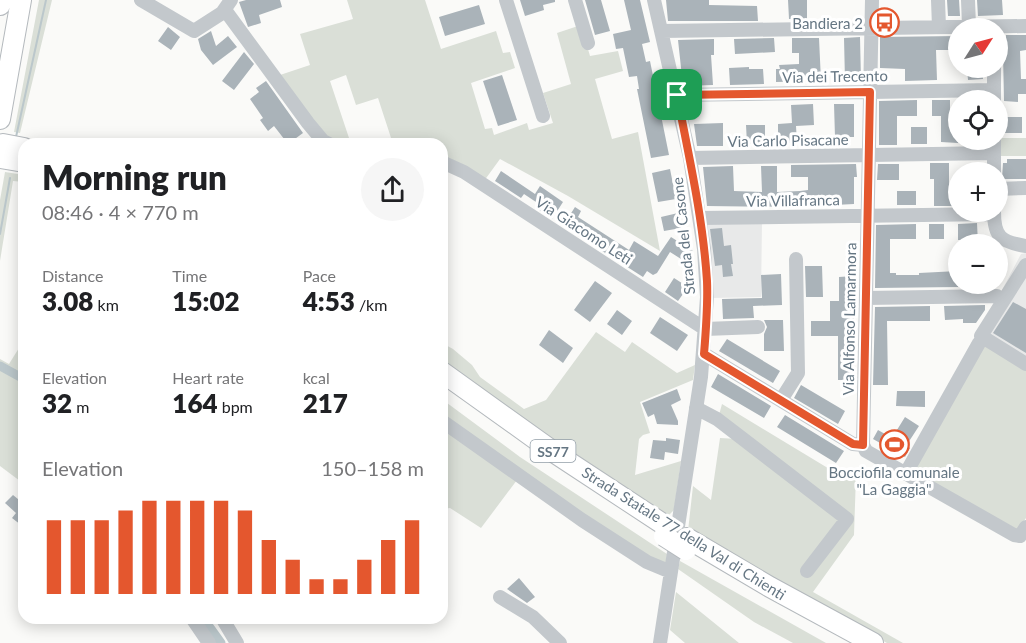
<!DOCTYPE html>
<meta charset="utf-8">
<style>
:root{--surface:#fff;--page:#f6f6f6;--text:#202124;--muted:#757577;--accent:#e4572e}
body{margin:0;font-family:Lato,sans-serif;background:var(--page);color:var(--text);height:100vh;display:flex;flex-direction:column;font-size:22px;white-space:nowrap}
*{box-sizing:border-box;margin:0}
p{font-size:20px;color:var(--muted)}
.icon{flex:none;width:33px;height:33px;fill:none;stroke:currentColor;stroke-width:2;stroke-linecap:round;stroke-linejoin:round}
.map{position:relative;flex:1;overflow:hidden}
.drawer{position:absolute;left:18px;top:138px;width:430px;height:486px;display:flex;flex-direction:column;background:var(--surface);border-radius:18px;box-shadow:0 3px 15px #0003}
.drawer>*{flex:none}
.needle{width:39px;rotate:54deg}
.tools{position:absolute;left:948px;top:18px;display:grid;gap:12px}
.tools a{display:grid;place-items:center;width:60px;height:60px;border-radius:50%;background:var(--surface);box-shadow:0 3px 15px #0003;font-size:30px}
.pin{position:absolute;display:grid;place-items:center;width:51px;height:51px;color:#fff;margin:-26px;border-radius:12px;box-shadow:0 3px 9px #0006}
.round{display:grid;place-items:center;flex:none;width:63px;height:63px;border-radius:32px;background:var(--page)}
.summary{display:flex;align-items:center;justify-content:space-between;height:102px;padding:0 24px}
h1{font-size:33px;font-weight:800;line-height:45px}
.stats{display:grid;grid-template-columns:repeat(3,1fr);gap:9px;height:102px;padding:6px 24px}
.stats div{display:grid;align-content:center}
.stats b{font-size:26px;font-weight:800}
.stats small{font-size:16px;font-weight:400}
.stats p{font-size:16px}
.chart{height:168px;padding:12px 24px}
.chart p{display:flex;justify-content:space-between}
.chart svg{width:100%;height:108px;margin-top:6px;stroke:var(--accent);stroke-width:6}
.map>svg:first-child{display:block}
.built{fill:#e8e9e9}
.green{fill:#dadfd7}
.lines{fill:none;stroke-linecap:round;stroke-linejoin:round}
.stream{stroke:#bbc7cb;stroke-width:2}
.canal{stroke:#bbc7cb;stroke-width:9}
.building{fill:#aab3b9}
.highway-casing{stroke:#b4b9bd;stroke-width:22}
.minor{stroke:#c3c8cc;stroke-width:14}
.highway{stroke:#fff;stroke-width:20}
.highway-bridge-casing{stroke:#b4b9bd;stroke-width:22;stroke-linecap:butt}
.highway-bridge{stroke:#fff;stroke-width:20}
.route-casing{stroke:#fff;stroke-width:12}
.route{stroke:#e4572e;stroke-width:8}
.labels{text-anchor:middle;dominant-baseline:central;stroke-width:6;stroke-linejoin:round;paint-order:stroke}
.shield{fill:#fff;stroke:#939fa8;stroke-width:1.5}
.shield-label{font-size:14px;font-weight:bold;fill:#657683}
.poi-label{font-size:15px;fill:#657683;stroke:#fff;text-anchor:end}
.street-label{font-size:15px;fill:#657683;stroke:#fff}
</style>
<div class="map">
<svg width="1026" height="643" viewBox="0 0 1026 643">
<rect width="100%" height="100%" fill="#fafaf8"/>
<!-- built -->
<path class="built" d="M706,222H762L761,297L712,298Z
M1026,253V369L976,339L1021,254Z"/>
<!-- green -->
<path class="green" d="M39,0H52L20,133L14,132Z
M347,0H425L441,49L496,31L503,53L510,52L515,68L471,83L485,129L492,128L494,135L527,123L529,130L553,123L543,93L571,84L557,33L581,25L590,56L618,51L623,71L595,79L612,139L638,132L660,251L568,196L500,159L484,181L443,159L442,144H393L378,98L356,105L346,75L330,81L351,144H338L325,137L280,75L310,65L300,34L353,19Z
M1000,138H1026V156H1000Z
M5,172L24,175V182L13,181L0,261V200Z
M596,332L625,352L632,342L677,373L695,365L693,380L640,402L650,433L643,435L639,439L635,475L681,461L674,510L666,518L465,382L443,358L442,343L453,349L472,365L480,377L524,409L546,400Z
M24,340V484L0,466V359L9,364Z
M984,344L1026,369V518L1018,530L912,471Z
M443,400L520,457L667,554L666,563L660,564L605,530L443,415Z
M722,404L841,476L856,475L854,535L813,592L903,643H887L688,531L693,486L711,500L720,438L738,439L719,415Z
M443,427L517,480L481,528L450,508L443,509Z
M680,561L826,643H793L754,622L678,569Z
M676,592L739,643H685L670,630Z"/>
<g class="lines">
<!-- stream -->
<path class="stream" d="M16,137L46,0
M0,234L10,178"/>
<!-- canal -->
<path class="canal" d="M0,366L24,379
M203,618L221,643"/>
</g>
<!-- building -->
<path class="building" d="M246,0H280L282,7L259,15L261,23L248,27L239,2Z
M520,0H555V2L543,5L544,10L525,16Z
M585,0H601L610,31L595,35Z
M624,0H640L650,42L642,44L646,62L650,61L669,155L651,158L637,89H639L637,76L629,77L623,48L616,49L613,34L631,30Z
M666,0H709V5L757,6L758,21H668Z
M788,0H807V19H789Z
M947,0H959L960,16H948Z
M977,0H1002L1003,15L978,16Z
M479,5L485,24L445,36L439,17Z
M168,27L180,37L171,50L158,41Z
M211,31L216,46L228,36L237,47L213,65L201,50L198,39Z
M1006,35H1026V50L1020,51L1021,79H1026V94H1018V102L1004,101L1003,53H1006Z
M958,36V50H936L937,80L905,81V69L880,68V37Z
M860,37L861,81H845L844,38Z
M774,38L775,52L735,54L734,39Z
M792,38H819L821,81L776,82V69H780L779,65L799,64V53H792Z
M714,39V55H711L713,85L683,86L678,40Z
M244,52L254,64L234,90L222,81Z
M749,67V69H763L764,84L730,85L729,68Z
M967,68H982L983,79L968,80Z
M502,75L517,120L498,126L483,81Z
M266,81L303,133L288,144L274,126L268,131L260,120L263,118L250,99L259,92L256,88Z
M917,100V116H897V145H879V101Z
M932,100H950V125H958V143L941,142V116H932Z
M813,104L814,125L796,126L797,143H778V124L792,123L791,105Z
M834,104H854V137H835Z
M1004,117H1022V133H1004Z
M723,123V146H697L694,124Z
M746,125H765V144H747Z
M911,127H927V144H911Z
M1007,159H1026V179H1002L1003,163H1007Z
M930,163H949V189H952V206H934V179H930Z
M856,164L857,177H854V204L796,207L707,206L703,167L733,166L734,191L762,192L761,166H777V192L800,191L808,190V177H791V165Z
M878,164H899V180H877Z
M670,169L676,199L658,202L652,173Z
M501,171L535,194L540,186L563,202L552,219L536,208L539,204L524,194L521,198L495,181Z
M897,191H916V205H897Z
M575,207L581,211L578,217L629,250L634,241L658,256L671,237L693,251L690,256L693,258L689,264L670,252L657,273L653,275L647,271L643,277L563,226Z
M678,213L681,228L664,231L661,217Z
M977,223L978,244H964V240H958V224Z
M916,224V239H890V273H896V275H919V273L958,271V287L875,288L876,225Z
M929,224H944V239H929Z
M722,228L724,246L731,245L733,264H731L733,276L723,277L722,265L715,266L710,229Z
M805,266H822L823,297H806Z
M781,274L782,305L753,306L754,318L723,319L722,299L762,298L761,275Z
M854,276V380H838V336H811V321H830V301H839V277Z
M674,278L688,287L678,301L665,292Z
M595,281L612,293L590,322L574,310Z
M1013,302L1026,309V353L993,333Z
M985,305V310L976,323H963V319L945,320L944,306Z
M930,306V321H887L888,385H873L875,307Z
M617,310L632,321L622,335L607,324Z
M660,317L688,335L677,351L650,333Z
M764,320H783L784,351H764V334L767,327Z
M549,330L573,348L563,363L539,345Z
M727,339L780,371L773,383L719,351Z
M718,374L771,406L764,418L711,387Z
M801,385L845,411L838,424L794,398Z
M677,389L681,400L671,405L678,421V425L657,424L654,414L648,417L642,403Z
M897,391H925V407L896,406Z
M785,415L844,451L836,463L777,427Z
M905,417L919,426L906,446L910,448L905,457L873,439L878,430L892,438Z
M666,438L680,440L678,454L665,452L664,460L650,458L653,440L666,441Z
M13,495L24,504V522L21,525L12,518L16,513L5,503Z
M519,578L535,597L527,603L507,589Z"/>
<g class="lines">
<defs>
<path id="highway" d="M0,5L1,0
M0,119L21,0
M3,144L24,148
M1,158L24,162
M442,372L555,453L666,526
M687,538L770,587L873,643"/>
</defs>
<!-- highway casing -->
<use href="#highway" class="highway-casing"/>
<!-- minor -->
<path class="minor" d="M141,0L194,31L222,13L231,0
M506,0L543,116
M575,0L588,43
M654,0L690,158L704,249L707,297L701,377L660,643
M872,0L863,445L866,451L1014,535L1020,536L1026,527
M938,0L939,27
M968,0L969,26
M225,10L308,123L323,141L329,144
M662,31L1026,26
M994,68V100
M677,95L994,90
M994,140V172
M690,158L994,153
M442,162L464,172L705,329L758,327
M998,189L1026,188
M994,212C994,237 1001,242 1026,246
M700,218L994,214
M1026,265L981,336L1026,364
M866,298L997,296
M704,354L853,444L863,445
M781,400L798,373L796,259
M696,408L717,419L847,519L807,571
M442,421L582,520L647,562L671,572
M906,473L979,343
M500,597L533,617L560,643
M192,618L209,643
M222,618L237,643"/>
<!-- highway -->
<use href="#highway" class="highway"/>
<defs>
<path id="highway-bridge" d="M664,536L686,550"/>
</defs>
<!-- highway-bridge casing -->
<use href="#highway-bridge" class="highway-bridge-casing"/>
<!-- highway-bridge -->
<use href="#highway-bridge" class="highway-bridge"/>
</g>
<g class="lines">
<defs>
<path id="route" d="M870,92L863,445L853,444L704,354C706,330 708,305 707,281C703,218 689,157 677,95Z"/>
</defs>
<!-- route casing -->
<use href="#route" class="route-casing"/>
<!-- route -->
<use href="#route" class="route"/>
</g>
<!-- icons -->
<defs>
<symbol id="bus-ring" viewBox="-11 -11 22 22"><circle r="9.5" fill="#fff" stroke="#e4572e" stroke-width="1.5"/><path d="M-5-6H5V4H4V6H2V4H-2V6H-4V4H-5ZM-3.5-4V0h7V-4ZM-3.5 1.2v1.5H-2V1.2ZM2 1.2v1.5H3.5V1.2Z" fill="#e4572e"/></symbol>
<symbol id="stadium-ring" viewBox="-11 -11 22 22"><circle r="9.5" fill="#fff" stroke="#e4572e" stroke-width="1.5"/><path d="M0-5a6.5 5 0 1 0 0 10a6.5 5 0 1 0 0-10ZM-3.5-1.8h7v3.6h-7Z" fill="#e4572e"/></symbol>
</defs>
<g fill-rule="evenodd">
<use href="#bus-ring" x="868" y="6" width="33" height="33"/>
<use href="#stadium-ring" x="878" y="428" width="33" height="33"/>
</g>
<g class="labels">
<!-- shield labels -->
<rect class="shield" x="530.5" y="440" width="45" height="22" rx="4.5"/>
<g class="shield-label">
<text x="553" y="451">SS77</text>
</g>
<!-- poi labels -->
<g class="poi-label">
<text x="863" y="23">Bandiera 2</text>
<text x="894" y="472" text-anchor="middle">Bocciofila comunale<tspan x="894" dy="17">"La Gaggia"</tspan></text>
</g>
<!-- street labels -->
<g class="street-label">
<text transform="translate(835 76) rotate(-1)">Via dei Trecento</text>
<text transform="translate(788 140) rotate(-1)">Via Carlo Pisacane</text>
<text transform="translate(793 200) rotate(-1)">Via Villafranca</text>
<text transform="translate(584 230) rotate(33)">Via Giacomo Leti</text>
<text transform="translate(683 236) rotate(-96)">Strada del Casone</text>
<text transform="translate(849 319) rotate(-89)">Via Alfonso Lamarmora</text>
<text transform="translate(684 533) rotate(32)">Strada Statale 77 della Val di Chienti</text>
</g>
</g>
</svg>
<div class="tools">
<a><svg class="needle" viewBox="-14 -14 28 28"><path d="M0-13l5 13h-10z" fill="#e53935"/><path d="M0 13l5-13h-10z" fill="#757577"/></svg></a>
<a><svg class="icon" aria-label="locate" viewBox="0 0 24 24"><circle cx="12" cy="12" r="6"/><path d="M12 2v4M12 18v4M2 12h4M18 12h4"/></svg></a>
<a>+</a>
<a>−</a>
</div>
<div class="pin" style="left:677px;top:95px;background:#1e9e55"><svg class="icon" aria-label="arrive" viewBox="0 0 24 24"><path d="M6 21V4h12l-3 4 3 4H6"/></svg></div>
<section class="drawer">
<div class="summary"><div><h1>Morning run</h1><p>08:46 · 4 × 770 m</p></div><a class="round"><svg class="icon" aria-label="share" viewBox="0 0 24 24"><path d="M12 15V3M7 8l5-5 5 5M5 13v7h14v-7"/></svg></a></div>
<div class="stats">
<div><p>Distance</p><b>3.08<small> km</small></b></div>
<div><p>Time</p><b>15:02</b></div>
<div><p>Pace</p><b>4:53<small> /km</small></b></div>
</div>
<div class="stats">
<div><p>Elevation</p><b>32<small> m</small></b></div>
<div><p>Heart rate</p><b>164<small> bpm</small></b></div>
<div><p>kcal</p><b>217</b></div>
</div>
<div class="chart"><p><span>Elevation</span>150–158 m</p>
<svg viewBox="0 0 160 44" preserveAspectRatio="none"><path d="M5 44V14M15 44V14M25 44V14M35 44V10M45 44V6M55 44V6M65 44V6M75 44V6M85 44V10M95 44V22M105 44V30M115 44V38M125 44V38M135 44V30M145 44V22M155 44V14"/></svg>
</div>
</section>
</div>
